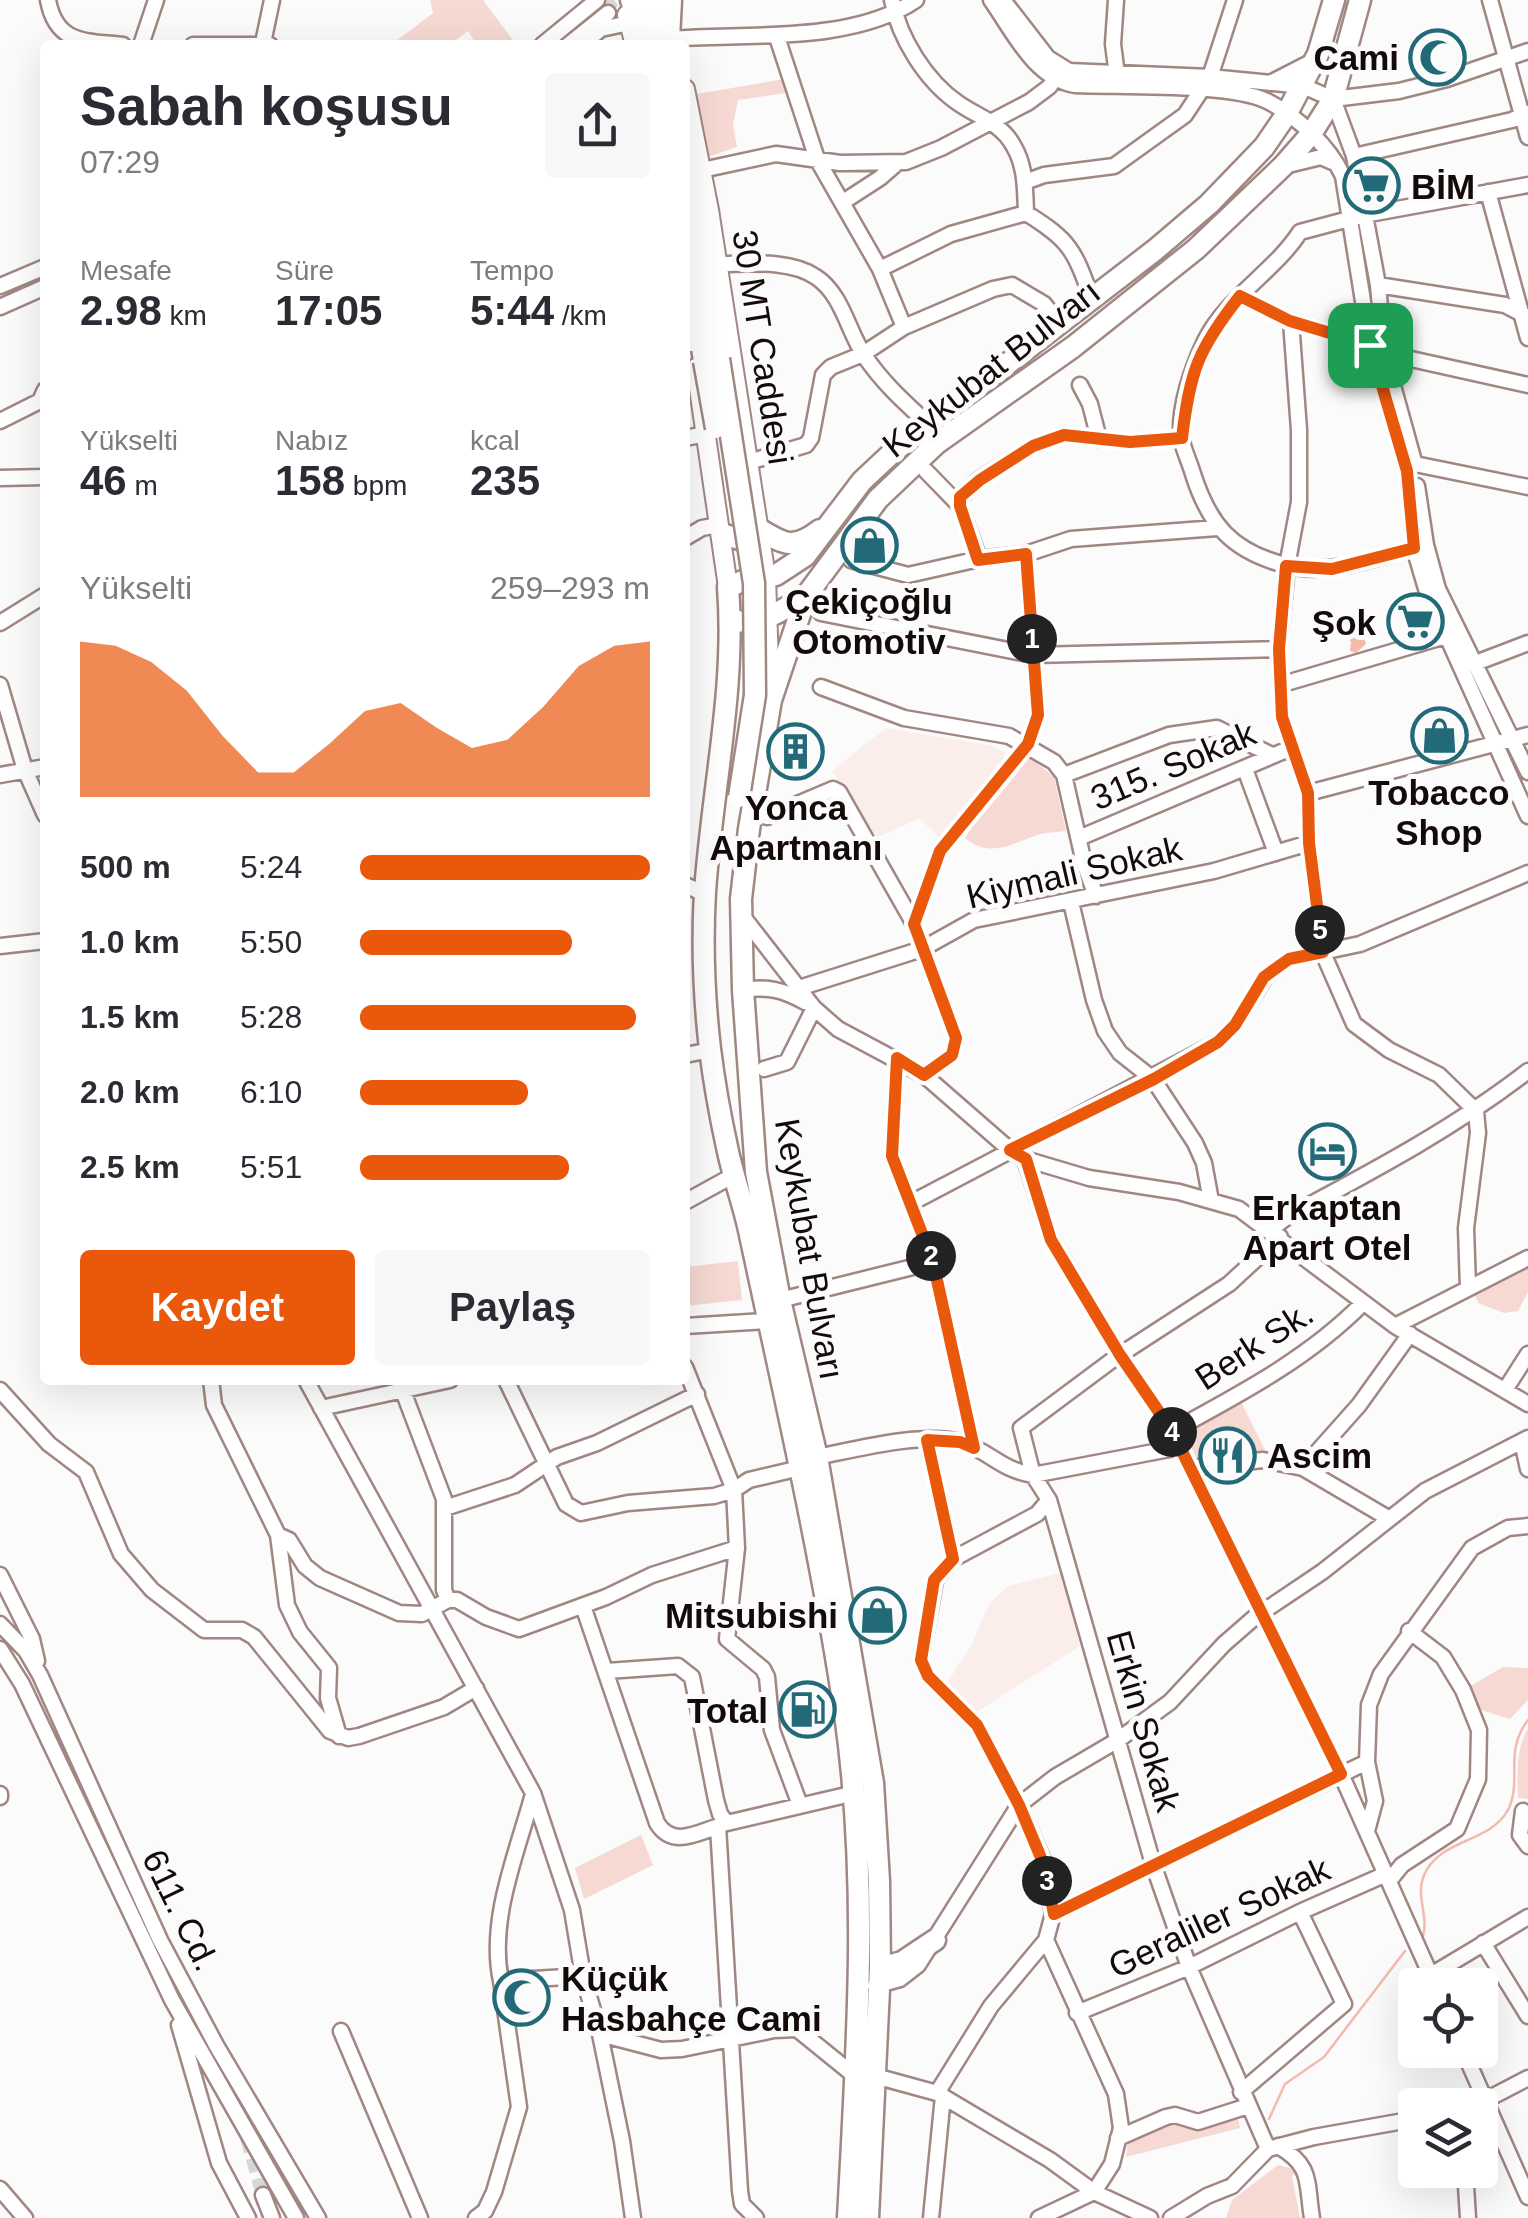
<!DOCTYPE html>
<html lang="tr">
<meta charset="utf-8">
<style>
:root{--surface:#fff;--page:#f7f7f7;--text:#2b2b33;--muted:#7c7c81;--accent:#ea580c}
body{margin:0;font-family:Arial,sans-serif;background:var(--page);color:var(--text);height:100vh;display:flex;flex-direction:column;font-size:38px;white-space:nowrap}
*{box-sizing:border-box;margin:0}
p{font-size:32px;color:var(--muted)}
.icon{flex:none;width:55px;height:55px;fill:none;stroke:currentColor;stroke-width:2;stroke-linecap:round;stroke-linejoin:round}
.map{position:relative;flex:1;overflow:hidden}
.panel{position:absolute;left:40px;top:40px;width:650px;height:1345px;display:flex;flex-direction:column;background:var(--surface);border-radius:10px;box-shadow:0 10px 40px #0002}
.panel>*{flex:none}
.controls{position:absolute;left:1398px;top:1968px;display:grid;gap:20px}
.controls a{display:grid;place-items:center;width:100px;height:100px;border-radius:10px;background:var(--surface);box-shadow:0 10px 40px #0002;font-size:50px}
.pin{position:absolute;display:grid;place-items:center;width:85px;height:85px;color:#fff;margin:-42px;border-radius:20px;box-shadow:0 5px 15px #0006}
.km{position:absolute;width:50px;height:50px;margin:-25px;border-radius:50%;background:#222;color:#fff;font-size:28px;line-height:50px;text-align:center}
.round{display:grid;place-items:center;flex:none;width:105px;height:105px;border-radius:10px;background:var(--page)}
.summary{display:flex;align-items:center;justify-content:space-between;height:170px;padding:0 40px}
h1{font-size:55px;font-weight:800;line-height:75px}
.figures{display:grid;grid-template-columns:repeat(3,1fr);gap:15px;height:170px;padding:10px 40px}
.figures div{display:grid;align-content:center}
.figures b{font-size:42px;font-weight:800}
.figures small{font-size:28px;font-weight:400}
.figures p{font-size:28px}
.chart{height:280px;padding:20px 40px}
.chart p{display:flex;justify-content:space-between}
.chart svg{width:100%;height:180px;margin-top:10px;fill:var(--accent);opacity:.7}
.button{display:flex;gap:20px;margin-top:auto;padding:20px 40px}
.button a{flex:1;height:115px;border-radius:10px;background:var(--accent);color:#fff;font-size:40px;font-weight:800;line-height:115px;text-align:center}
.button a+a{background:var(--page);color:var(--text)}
ul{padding:0 40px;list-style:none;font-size:32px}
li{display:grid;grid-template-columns:160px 120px 1fr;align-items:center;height:75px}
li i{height:25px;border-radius:12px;background:var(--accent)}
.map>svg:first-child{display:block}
.built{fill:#fbede9}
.green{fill:#f6d9d3}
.water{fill:#f3baae}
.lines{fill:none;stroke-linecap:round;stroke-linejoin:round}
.stream{stroke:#f3baae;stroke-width:2.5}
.minor-tunnel{stroke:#d8d7d7;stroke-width:14;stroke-dasharray:14 7;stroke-linecap:butt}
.minor-casing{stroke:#a08782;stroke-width:19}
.major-casing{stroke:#a08782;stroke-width:22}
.highway-casing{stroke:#a08782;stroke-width:25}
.minor{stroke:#fff;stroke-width:14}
.major{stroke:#fff;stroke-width:18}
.highway{stroke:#fff;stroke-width:20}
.highway-bridge-casing{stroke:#a08782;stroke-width:25;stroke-linecap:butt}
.highway-bridge{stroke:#fff;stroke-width:20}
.route-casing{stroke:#fff;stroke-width:20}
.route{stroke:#ea580c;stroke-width:12}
.labels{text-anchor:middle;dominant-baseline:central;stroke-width:10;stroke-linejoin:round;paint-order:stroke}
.poi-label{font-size:35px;font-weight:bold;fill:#130a09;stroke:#fbfbfb;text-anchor:end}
.street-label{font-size:35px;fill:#130a09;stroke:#fbfbfb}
</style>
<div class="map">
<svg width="1528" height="2218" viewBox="0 0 1528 2218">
<rect width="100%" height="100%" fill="#fbfbfb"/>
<!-- built -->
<path class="built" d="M886,728L994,746L1005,753L998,771L941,839L919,818L877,838L832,771Z
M1061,1573L1080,1646L975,1713L947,1683L972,1644L989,1604L1008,1586Z"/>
<!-- green -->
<path class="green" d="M430,0H483L515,43L477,45L468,31L449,45H391L433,13Z
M784,79L786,93L738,100L733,125L737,147L705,158L697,94Z
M1030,757L1054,777L1066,831C1058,832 1049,832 1041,834C1013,842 992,860 965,838L1005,776Z
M738,1261L742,1300L685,1306V1267Z
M1528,1262V1292L1518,1311L1504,1313L1478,1303L1473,1289Z
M1239,1398L1267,1454L1192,1465L1177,1432Z
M1503,1667L1528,1668V1700L1510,1719L1475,1708L1467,1688Z
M1528,1728V1799L1518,1798C1517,1774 1516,1749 1528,1728Z
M641,1835L653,1865L584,1899L575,1868Z
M1238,2117L1240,2128L1126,2157L1128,2140L1176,2119Z
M1278,2165L1293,2169L1295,2174L1292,2176L1300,2218H1226L1232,2200Z"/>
<!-- water -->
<path class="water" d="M1358,618L1366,644L1356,653L1350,651L1351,642L1345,634L1351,620Z"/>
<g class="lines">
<!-- stream -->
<path class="stream" d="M1423,1936C1429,1914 1415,1897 1424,1875C1440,1838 1489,1844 1508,1810C1523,1780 1503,1753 1528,1720
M1269,2119L1285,2084L1324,2057L1405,1951"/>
<!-- minor-tunnel -->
<path class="minor-tunnel" d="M604,8L614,0
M247,2138L263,2195"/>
<defs>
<path id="minor" d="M48,0C56,44 85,41 123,45
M674,0L672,39C746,33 852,44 916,0
M892,0C899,38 926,81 958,103C978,117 1001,123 1013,145C1026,166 1025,190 1026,213C1071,241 1074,250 1092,299
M991,0C1013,31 1034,78 1075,85C1120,87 1230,83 1267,101C1297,116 1329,146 1343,176L1370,345L1407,471L1414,548L1427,592L1528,816
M1003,0L1048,58L1069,71L1210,77L1303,86L1333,99L1354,156L1378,285L1384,353L1415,465
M1116,0L1113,44L1117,75
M1490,0L1528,137
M777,37L817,159L880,269L904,327L993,289L1012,285L1044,304L1059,323
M263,43L272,0
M141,45L156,0
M193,45H270
M542,45L597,0
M568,45L608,13
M581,45L601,29L629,23
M1270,83L1313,61
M1333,99L1399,91L1447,79L1528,51
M1354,156L1512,120L1528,113
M1284,166L1321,157L1335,163
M702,170L776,154L840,163L906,162L941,148L1029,102L1049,87L1059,74
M1025,182L1044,175L1114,166L1185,115L1210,77L1235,0
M1488,192L1528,338
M843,202L880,178L896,164
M717,264C747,264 790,259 816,277C842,294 848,331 864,355C881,381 904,402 927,423
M880,269L951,234L1026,213
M1378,285L1505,305L1528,317
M0,286L45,267
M1240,296L1291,321L1370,345
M0,307L45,287
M1291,321L1299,430V502L1287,566L1279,649L1282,717L1308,793L1309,843L1323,953L1354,1024L1389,1050L1439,1075L1476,1111L1478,1133L1466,1228L1468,1287
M1384,353L1528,385
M1080,385L1090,404L1099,439
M0,421L40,401L45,390
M685,438L706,434
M749,462L806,445L811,438L823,375L831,367L863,354L904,327
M1415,464L1528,487
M926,471L960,506
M0,478L45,477
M1417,486L1426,545L1438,589L1528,772
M685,538L702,528L719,525
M1420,546C1377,557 1330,577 1285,565C1231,551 1209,524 1193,474C1190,463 1183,449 1181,437C1179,407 1192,368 1205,341C1226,298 1274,272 1300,232L1364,215L1528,185
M979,559L960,506L961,497L980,479L1033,446L1064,435L1130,442L1181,438
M851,560L908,575L979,559L1026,554L1071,539L1217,528
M821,613L1033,655L1279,649
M0,623L45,595
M1473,664L1528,643
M1283,684L1446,636
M0,685L25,770L45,815
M821,687L904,718L1009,736L1054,762L1064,775L1084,863L1096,896
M1245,769L1276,853
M0,775L45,767
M1064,775L1169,735L1217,728L1272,755
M1308,793L1528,735
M767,817L833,789L839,792L914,924
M1079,838L1291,748
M685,885L705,894
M1071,902L1094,1000L1105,1031L1120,1053L1153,1079L1195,1143L1204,1163L1211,1201
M741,914L814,1008L838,1029L924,1075L1010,1150L1025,1159L1089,1178L1179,1192L1239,1209L1395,1326L1528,1404
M0,946L45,941
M799,988L922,949L974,920L1214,871L1309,843
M743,990C768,986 783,990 805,1002
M685,1055L711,1050
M897,1058L892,1156L933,1262L974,1448
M764,1069L787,1062L814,1008
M924,1075L952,1055L956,1038L914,924L940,851L1028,744L1038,715L1026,554
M1025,1159L1051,1239L1120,1355L1172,1431L1341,1774L1435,1985
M685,1202L734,1175
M911,1203L1218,1042L1235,1025L1265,977L1289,959L1360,944L1528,873
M1269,1231L1287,1217C1371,1172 1453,1129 1528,1071
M780,1300L933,1262
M685,1326L766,1321
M1395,1326L1528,1258
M211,1380L214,1405L278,1535L287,1605L300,1632L329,1668L328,1698L339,1736
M306,1380L533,1793L572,1910L583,1976L600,2034L622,2141L633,2218
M506,1380L566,1504L581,1513L628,1503L714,1496L734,1490L685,1367
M0,1390L49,1444L86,1472L121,1554L152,1590L204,1630H242L254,1637L330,1731L348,1738L359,1736L444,1707L476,1688
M1505,1390L1528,1354
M403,1391L444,1499V1590L448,1600
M321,1408L450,1380
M1172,1431C1240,1394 1309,1358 1363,1303
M927,1440L953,1559
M1522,1441L1528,1469
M817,1457C857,1449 925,1431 963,1443C991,1452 999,1469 1033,1475L1180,1447
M800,1468L749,1480L734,1490L737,1548L727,1639L763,1669L767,1677L772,1730L800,1805
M1190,1468L1263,1460L1303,1468L1388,1518
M1303,1468L1359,1405L1410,1334
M445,1508L515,1485L557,1457L597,1443L697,1394
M278,1535L289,1540L305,1566L320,1578L399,1613L422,1614L448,1600H457L486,1617L519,1629L606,1597L652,1575L737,1548
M0,1575L32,1639L37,1661
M583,1606L657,1823C673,1849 698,1832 722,1825
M0,1624L26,1651L40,1675L160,1940L216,2045L318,2218
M0,1649L22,1684L172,2000L296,2218
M607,1671L678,1666L692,1677L716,1800L720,1814L727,1823L855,1793
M0,1794V1797
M1523,1811L1520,1835L1528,1846
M718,1826L740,2191L742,2204L756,2218
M1367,1831L1375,1801L1367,1762L1369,1705L1381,1674L1472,1548L1508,1528L1528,1526
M1389,1881L1402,1865L1457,1829L1478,1779L1479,1730L1463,1690L1443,1657L1409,1631
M1053,1914L1367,1762
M1483,1943L1528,2016
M1431,1975L1528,1917
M501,1981C488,1920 517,1853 533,1794
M875,1986L900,1979L918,1965L1019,1805L1055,1777L1118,1740L1170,1702L1224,1644L1255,1617L1322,1572L1425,1491L1528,1438
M1077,2013L1189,1967L1300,1912L1386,1874
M179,2025L219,2163L248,2218
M341,2031L420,2218
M600,2034L661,2050L682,2049L774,2030L797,2029L855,2076
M1463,2050L1528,2197
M875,2076L937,2093L1050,2160L1094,2192L1112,2164L1121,2128L1116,2094L1046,1940L1053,1914L1045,1865L1019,1805L977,1725L928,1676L921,1660L935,1580L953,1559L1037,1514L1049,1500
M1241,2092L1344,2004L1300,1912
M937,2093L991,2006L1046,1940
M1480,2103L1528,2078
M1118,2138L1166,2117L1175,2115L1198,2122L1248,2106
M1278,2146C1313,2166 1306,2182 1312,2218
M1268,2149L1189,1967L1153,1864L1049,1500L1033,1475L1021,1428L1115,1358L1229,1284L1280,1237
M1465,2170L1468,2218
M0,2189L25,2218
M263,2195L272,2218
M476,2218L485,2211L494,2192L519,2107L501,1981L583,1976
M931,2218L943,2096
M1039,2218L1094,2192L1150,2218
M1171,2218L1207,2196L1232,2186L1268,2149L1314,2137L1415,2119"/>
<path id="major" d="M659,0L674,45
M627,15L635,45
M685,89L709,210L766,577L770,695
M685,303L691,342
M696,368L728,587"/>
<path id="highway" d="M631,0L646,45
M647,0L662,45
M685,147L719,359
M685,232L704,361
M722,534L743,540L756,535L759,529C785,545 794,550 820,530
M738,621C762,626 787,607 806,596
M880,1968L902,1962L935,1940
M848,2218C857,2047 869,1884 845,1714C821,1553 784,1394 750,1235C744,1205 733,1177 727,1147C720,1115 714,1081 710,1049C704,997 702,944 705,892C712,789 736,690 728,587L750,578L776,575L805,556L862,481L894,451L1155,250L1209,204L1264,147L1286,115L1318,54L1334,0
M868,2218L880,1968L879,1881L873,1783L817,1457L780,1300L756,1172L743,990L741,899L749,829L771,700L806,596L878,499L937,443L1073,347L1196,249L1283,166L1311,134L1333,99L1360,0"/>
</defs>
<!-- minor casing -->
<use href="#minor" class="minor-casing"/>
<!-- major casing -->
<use href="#major" class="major-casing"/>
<!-- highway casing -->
<use href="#highway" class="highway-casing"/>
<!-- minor -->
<use href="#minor" class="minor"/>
<!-- major -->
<use href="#major" class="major"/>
<!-- highway -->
<use href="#highway" class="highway"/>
<defs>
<path id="highway-bridge" d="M719,359L754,583L755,695L739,797
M704,361L716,428"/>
</defs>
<!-- highway-bridge casing -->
<use href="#highway-bridge" class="highway-bridge-casing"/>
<!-- highway-bridge -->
<use href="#highway-bridge" class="highway-bridge"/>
</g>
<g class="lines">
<defs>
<path id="route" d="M1240,296L1290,321L1370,345L1407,471L1414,548L1332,569L1286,566L1279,649L1282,717L1308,793L1309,843L1323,952L1289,959L1264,977L1235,1025L1218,1042L1154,1079L1010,1150L1026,1159L1051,1240L1120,1355L1172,1431L1341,1774L1054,1914L1044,1865L1019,1805L977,1725L928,1676L921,1660L934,1580L953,1559L927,1440L960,1442L974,1448L933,1262L892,1156L897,1058L924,1075L952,1055L956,1038L914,924L940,851L1028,744L1038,715L1026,554L978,560L960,506V497L980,480L1033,446L1064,435L1130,442L1182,438C1190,371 1198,349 1240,296Z"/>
</defs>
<!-- route casing -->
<use href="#route" class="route-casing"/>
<!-- route -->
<use href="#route" class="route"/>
</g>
<!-- icons -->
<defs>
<symbol id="mosque-ring" viewBox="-11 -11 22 22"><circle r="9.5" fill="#fbfbfb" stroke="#226a77" stroke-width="1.5"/><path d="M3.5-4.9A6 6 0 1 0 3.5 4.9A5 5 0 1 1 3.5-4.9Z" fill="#226a77"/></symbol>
<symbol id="supermarket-ring" viewBox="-11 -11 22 22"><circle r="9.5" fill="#fbfbfb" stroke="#226a77" stroke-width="1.5"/><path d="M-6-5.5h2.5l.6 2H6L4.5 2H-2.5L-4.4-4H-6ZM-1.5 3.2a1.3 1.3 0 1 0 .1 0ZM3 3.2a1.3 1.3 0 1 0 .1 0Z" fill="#226a77"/></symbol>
<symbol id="shop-ring" viewBox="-11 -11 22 22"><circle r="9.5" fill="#fbfbfb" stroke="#226a77" stroke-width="1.5"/><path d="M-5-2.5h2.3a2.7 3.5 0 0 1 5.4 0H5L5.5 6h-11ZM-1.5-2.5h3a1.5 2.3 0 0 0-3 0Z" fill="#226a77"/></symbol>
<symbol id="building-ring" viewBox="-11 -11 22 22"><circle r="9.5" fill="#fbfbfb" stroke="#226a77" stroke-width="1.5"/><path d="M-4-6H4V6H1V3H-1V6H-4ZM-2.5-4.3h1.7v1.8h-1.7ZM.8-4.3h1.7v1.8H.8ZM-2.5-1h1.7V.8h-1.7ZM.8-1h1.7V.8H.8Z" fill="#226a77"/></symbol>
<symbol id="hotel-ring" viewBox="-11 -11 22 22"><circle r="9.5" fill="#fbfbfb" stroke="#226a77" stroke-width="1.5"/><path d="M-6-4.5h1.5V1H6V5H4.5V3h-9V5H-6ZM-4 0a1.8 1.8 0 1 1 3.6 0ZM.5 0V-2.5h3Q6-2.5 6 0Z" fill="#226a77"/></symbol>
<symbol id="restaurant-ring" viewBox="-11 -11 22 22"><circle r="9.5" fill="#fbfbfb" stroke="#226a77" stroke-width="1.5"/><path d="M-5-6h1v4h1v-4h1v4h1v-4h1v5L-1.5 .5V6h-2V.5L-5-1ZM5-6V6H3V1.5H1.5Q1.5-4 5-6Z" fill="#226a77"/></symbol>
<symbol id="fuel-ring" viewBox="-11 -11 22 22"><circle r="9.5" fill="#fbfbfb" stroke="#226a77" stroke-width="1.5"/><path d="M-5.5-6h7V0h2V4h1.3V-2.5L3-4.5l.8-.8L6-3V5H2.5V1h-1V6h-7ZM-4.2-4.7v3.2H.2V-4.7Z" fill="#226a77"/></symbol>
</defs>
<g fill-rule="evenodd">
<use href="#mosque-ring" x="1406" y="26" width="63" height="63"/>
<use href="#supermarket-ring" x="1340" y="154" width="63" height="63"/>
<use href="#shop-ring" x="838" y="514" width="63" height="63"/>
<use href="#supermarket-ring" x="1384" y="590" width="63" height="63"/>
<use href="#shop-ring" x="1408" y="704" width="63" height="63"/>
<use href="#building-ring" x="764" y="720" width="63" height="63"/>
<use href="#hotel-ring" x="1296" y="1120" width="63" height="63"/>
<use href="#restaurant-ring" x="1196" y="1424" width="63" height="63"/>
<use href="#shop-ring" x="846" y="1584" width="63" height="63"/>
<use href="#fuel-ring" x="776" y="1678" width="63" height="63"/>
<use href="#mosque-ring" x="490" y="1966" width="63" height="63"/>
</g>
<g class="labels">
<!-- poi labels -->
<g class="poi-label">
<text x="1399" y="57">Cami</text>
<text x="1411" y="186" text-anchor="start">BİM</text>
<text x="869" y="601" text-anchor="middle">Çekiçoğlu<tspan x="869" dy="40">Otomotiv</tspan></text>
<text x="1376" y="622">Şok</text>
<text x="1439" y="792" text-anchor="middle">Tobacco<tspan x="1439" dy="40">Shop</tspan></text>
<text x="796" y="807" text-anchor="middle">Yonca<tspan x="796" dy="40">Apartmanı</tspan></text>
<text x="1327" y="1207" text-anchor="middle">Erkaptan<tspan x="1327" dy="40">Apart Otel</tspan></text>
<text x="1267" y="1455" text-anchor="start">Ascim</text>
<text x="838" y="1615">Mitsubishi</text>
<text x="768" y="1710">Total</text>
<text x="561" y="1978" text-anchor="start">Küçük<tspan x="561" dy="40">Hasbahçe Cami</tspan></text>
</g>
<!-- street labels -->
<g class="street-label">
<text transform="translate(763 347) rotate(81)">30 MT Caddesi</text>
<text transform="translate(991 368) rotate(-38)">Keykubat Bulvarı</text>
<text transform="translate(1173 765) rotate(-23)">315. Sokak</text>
<text transform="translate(1074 872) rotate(-13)">Kiymali Sokak</text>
<text transform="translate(810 1249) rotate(80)">Keykubat Bulvarı</text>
<text transform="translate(1254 1345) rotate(-33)">Berk Sk.</text>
<text transform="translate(1144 1721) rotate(74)">Erkin Sokak</text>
<text transform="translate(181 1910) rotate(64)">611. Cd.</text>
<text transform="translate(1219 1917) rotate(-25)">Geraliler Sokak</text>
</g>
</g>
</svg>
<div class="controls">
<a><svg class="icon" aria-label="locate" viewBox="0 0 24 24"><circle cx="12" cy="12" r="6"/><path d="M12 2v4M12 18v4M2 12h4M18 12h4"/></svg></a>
<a><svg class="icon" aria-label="layers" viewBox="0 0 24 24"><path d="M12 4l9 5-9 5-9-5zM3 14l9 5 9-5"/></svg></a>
</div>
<div class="pin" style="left:1370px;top:345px;background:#1e9e55"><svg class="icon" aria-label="arrive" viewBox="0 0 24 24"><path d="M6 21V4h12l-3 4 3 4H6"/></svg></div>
<b class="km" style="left:1032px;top:639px">1</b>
<b class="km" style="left:931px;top:1256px">2</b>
<b class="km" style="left:1047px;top:1881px">3</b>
<b class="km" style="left:1172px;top:1432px">4</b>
<b class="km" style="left:1320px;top:930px">5</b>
<section class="panel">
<div class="summary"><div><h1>Sabah koşusu</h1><p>07:29</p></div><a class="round"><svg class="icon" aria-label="share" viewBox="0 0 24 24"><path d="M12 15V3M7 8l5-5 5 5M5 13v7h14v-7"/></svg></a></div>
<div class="figures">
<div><p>Mesafe</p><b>2.98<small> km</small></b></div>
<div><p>Süre</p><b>17:05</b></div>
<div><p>Tempo</p><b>5:44<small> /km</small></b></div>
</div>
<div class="figures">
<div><p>Yükselti</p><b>46<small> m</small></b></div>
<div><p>Nabız</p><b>158<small> bpm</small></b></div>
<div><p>kcal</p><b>235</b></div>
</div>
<div class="chart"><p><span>Yükselti</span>259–293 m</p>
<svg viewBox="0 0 160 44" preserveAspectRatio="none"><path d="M0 44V6L10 7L20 11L30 18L40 29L50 38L60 38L70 31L80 23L90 21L100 27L110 32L120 30L130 22L140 12L150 7L160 6V44z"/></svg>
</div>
<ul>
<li><b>500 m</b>5:24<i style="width:100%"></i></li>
<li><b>1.0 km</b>5:50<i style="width:73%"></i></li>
<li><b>1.5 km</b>5:28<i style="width:95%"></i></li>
<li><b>2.0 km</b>6:10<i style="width:58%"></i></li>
<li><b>2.5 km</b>5:51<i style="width:72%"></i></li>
</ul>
<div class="button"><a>Kaydet</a><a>Paylaş</a></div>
</section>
</div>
